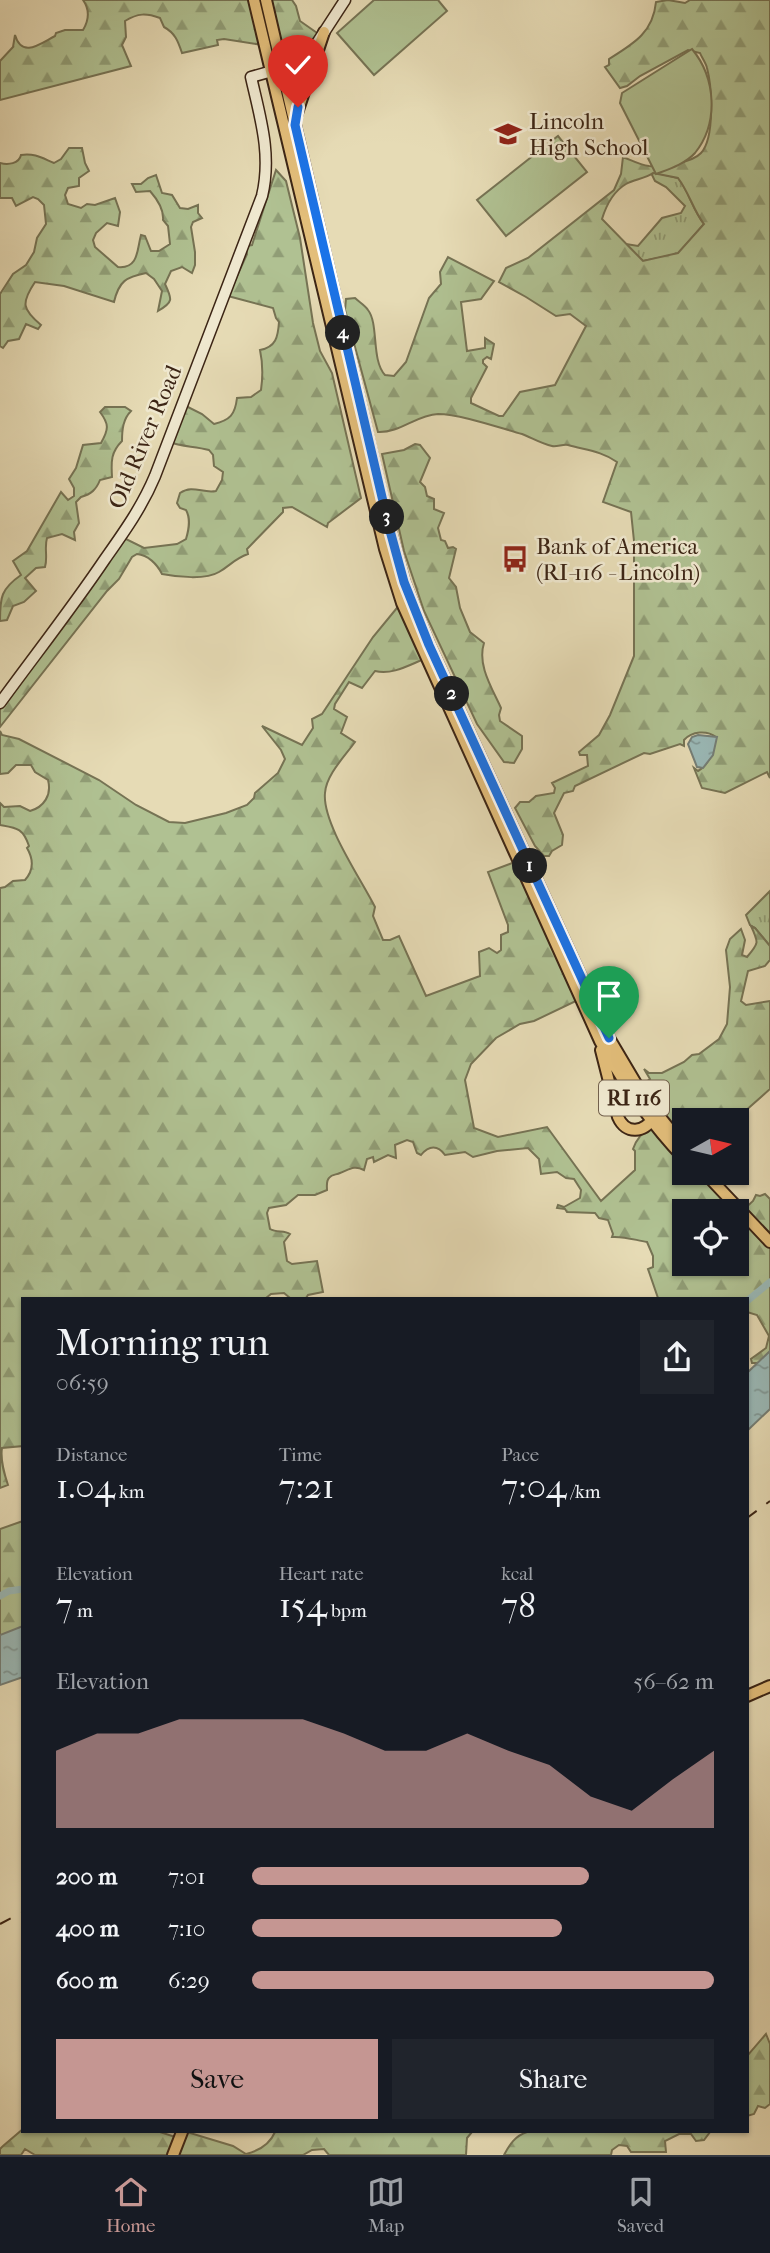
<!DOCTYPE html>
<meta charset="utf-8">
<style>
:root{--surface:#171b24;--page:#20242c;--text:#f1f3f6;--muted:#9ea1a6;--line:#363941;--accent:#c59692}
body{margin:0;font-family:"IM FELL French Canon",serif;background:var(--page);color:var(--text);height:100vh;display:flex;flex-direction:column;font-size:26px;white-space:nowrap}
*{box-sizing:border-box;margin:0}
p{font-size:23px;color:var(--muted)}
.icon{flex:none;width:38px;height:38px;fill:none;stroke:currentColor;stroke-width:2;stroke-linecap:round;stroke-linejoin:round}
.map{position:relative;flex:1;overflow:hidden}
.side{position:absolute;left:21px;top:1297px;width:728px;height:836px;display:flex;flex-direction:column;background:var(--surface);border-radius:0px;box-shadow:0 2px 5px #0004}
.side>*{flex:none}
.needle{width:46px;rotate:82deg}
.buttons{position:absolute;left:672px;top:1108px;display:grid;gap:14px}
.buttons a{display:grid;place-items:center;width:77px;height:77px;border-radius:0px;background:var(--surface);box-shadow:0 2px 5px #0004;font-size:35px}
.pin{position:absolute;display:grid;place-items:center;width:60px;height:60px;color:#fff;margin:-72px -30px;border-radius:50% 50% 50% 0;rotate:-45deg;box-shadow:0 0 7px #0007}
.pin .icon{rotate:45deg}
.km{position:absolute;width:35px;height:35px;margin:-18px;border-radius:50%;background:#222;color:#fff;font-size:19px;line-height:35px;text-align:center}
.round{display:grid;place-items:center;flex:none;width:74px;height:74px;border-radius:0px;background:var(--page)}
.overview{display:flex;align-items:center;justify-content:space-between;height:119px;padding:0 35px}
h1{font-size:38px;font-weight:600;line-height:52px}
.stats{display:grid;grid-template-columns:repeat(3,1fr);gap:10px;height:119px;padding:7px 35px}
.stats div{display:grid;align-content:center}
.stats b{font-size:35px;font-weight:600}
.stats small{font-size:19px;font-weight:400}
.stats p{font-size:19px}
.chart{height:196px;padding:14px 35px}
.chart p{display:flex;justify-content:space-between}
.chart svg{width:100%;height:126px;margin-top:7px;fill:var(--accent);opacity:.7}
.cta{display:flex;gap:14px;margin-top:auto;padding:14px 35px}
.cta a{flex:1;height:80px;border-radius:0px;background:var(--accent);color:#111;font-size:28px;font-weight:600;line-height:80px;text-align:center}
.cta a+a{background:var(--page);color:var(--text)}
ul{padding:0 35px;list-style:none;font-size:23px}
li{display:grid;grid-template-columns:112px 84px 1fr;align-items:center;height:52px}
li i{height:18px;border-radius:9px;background:var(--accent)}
.tabs{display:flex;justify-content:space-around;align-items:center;height:98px;border-top:2px solid var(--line);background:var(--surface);font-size:19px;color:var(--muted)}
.tabs a{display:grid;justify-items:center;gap:4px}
.tabs .selected{color:var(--accent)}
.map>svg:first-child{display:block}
.grass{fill:url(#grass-tufts);stroke:#767354;stroke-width:2}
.forest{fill:url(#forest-firs);stroke:#767354;stroke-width:2;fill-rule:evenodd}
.pitch{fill:#b0c192;stroke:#767354;stroke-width:2}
.water{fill:url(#water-ripples);stroke:#747e76;stroke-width:2}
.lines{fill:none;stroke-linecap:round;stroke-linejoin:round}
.canal{stroke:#9ab9b7;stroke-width:7}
.secondary-casing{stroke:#3c2515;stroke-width:13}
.primary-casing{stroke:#3c2515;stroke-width:14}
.secondary{stroke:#efe8cf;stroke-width:10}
.primary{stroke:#e3be7a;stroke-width:10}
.rail{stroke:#3c2515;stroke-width:2;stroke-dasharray:12 12;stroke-linecap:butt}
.route-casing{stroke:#fff;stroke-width:14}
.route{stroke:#1a73e8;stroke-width:9}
.labels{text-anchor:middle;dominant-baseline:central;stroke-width:5;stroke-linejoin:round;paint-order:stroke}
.shield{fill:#efe8cf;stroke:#72604d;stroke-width:2}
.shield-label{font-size:21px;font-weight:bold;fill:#3c2515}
.poi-label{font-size:23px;fill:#3c2515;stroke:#efe8cf;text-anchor:start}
.street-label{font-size:23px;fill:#3c2515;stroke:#efe8cf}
</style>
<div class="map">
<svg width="770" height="2155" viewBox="0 0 770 2155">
<defs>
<pattern id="grass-tufts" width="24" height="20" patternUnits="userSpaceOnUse" patternTransform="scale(1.75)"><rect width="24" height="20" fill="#b0c192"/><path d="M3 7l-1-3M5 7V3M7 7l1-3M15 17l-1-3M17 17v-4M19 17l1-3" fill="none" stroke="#909d76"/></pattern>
<pattern id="forest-firs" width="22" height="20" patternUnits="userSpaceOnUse" patternTransform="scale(1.75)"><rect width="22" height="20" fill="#b0c192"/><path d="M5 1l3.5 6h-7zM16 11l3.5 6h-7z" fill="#909d76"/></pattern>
<pattern id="water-ripples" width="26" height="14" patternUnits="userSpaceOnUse" patternTransform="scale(1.75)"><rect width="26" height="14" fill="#9ab9b7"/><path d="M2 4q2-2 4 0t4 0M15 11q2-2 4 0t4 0" fill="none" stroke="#7f9694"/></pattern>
</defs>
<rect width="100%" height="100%" fill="#e6dbb5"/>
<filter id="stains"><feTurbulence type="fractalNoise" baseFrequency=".00286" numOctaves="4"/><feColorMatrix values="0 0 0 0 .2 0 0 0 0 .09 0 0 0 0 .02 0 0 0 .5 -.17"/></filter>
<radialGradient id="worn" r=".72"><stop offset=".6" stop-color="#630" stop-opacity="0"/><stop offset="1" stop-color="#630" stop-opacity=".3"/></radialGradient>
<!-- grass -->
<path class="grass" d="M653,172L678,178C689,192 693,210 704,224L678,254L643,261L626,244L638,246L662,218L681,213L685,206L666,187L655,181L652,175Z
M770,891V946L755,928L750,925L746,915Z"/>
<!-- forest -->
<path class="forest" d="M83,0H254L263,45L224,39L217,40L218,45L182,53C178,41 175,33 164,27L160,18C146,13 138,13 125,21L126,37L122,45L131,66L0,100V61L13,47L15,35C22,59 41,43 55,36L56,33L65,30H83C89,20 90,10 83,0Z
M265,0H292L296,6L300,21L320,35L311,52L284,66Z
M668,0L685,3L690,0H770V778L767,772L725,793L702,788L694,768L698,771C709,765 714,749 716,737C707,730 692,731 684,740V746L680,744L650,754L644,753L575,786L573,791L564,793L554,813L563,835L562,845L552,851L549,856H544L535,846L515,808L520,802H529L536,796L554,793L555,788L552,783L588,766L587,755H580L579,752L599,735L610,715L634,656V541L631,512L603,502L617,462C602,451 585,450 568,445C563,444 557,447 552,446C542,444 532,438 522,434C500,428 460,414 438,414C416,415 400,433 378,432L345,310L346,299L355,298C359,302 365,305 368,310C379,324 371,360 385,375L394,376L406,362L429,298L441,284L440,272L448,257L494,281L481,299L461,302L467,351L485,348V338L494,344L491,359L487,357L483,360V363L487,367L471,398V403L499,416H503L520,392L555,385L586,326L570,314L556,316L526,297L499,282L506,268L528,258L614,190L621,174L623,157C631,160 640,165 649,166C661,167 692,163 701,153C715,138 712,87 707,68C706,63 702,58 700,53L688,50L640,76L627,86L620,88L605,67L609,65V59C633,44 653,33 656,2ZM653,173L678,178C689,192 693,210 704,224L678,253L643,261L602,219C606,206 614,191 626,184C634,179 645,179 653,173Z
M69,148H82L85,163L89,171L79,178V186L68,188L65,195L68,204L81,208L87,204L95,205L115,198L120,212L118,226L107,223L96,233L93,240L95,247L118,267C139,269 137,249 141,235L145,236L151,251H159L170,244L168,226L163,220C164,210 157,199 150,191L136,192L132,184H141L148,178L156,175L162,193L172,195L180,208L188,209L198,205V213L202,218L193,222L191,227L195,252V265L192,273L182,267L171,271L165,284C172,299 174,302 158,311L162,291L154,279L146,273C126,277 119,281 114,302L64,286L35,282C21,303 22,309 41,325L38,329L26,324L19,339L8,341L3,348L0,346V294L13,274L26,265L34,252L37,238L46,224L44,205L38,199L33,197L16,206L12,198H0V163C8,165 19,164 21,155C35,153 42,158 54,163L61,159Z
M276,170L286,181L300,238L313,323L320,351L332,373L361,498L328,523L327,527L292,507L283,508V512L247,549L248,554C234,559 231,565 219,572C206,580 177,577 162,574C157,564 148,555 137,554L132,557L119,579L107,591L0,727V700L122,537L144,548L177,544L186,539C189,529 191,519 186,510L180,508L177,503L180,493C193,484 203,494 216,491L222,480L223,472L214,466L213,455L209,450C195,446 182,447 169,442L182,404L202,414L214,424C230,420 235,415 237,398L251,397L261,390C263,376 263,364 260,350C276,347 278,337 279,322L276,318L273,308L228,296L247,254L246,246L252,245Z
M105,407H125L131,411C123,419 122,430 122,441C111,452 111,461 112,477L100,480C96,490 91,494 81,497L76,502L79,523L74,532L75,540L62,534L47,538C44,548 48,557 45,567L36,568L25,578L36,591L24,602L13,606L7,620L0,621C0,597 1,589 21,575L13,561L27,551L61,492L68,500L74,496V488L69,479L76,468L83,445L101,443C109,429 109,424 100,412Z
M415,444L420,445L430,458L420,482L425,487L427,496L434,499V509L444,513L438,528L441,540L445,541L448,548L453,547L456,549L449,578L456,587L460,608L470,632L484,643C477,665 492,688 501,708L499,715L500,721L522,736V749L514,763L504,762L477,724L424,611L404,551L382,454L404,450Z
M401,603L424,659C407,666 392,675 375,671L362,688L349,682L335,704L334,709L347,717L341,733L355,742C345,756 326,775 325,793C322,823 361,879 375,907L373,916L383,940H390L399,936L426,996L480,976L479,952L489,948L497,953L501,950V935L508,932V925L488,872L515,862L578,1000L534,1021L520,1024L496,1038L471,1064L465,1080L474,1128L498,1137L547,1127L601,1201L635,1170V1151L633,1149C637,1137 644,1132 653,1124L684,1157V1172L701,1173L741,1212L753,1201L756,1195L760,1196L765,1194L770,1199V1356L760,1366L757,1363H752L751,1359L766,1348L769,1336L757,1315L747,1312V1298H658L648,1269L653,1267V1256L647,1242C635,1240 624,1236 612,1237L613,1234L608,1220L599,1218L595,1213L567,1212L565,1209L557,1208L558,1205L564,1207L580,1198L581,1190L574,1179L566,1178L557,1172L541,1174L539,1159L528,1148L497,1151L473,1157L465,1152L445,1155C438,1145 429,1145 421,1155L417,1153L413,1142L407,1140L395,1145L396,1158L388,1155L374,1162L373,1157L367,1159L364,1170C354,1165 350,1169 340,1173C336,1175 332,1174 329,1178C326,1181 327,1186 327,1190L315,1195H298L286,1205L269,1208L267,1213L270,1229C277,1233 284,1230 290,1234L284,1242L287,1261L292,1264L317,1261L323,1292L308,1295L306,1298H290L284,1293L271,1294L266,1298H23V1446L2,1448C0,1460 4,1473 8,1485L0,1488V888L5,887L13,881L25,880C34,870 34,860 27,848L29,846C23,828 17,828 0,825V803L4,807L20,806L30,811C44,807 52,795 48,780L35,772L31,765H16L8,773L0,774V731L2,735L19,739L99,780L136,805L169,822L185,823L226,813L247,805L254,798L255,793L278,773L285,759L281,750L262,726L302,745L313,728L312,719L322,714L373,637ZM684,1211H737V1264H684Z
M751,926L755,928L770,946V960L765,966L748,971L741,1001L746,1005L770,1001V1089L735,1120H684V1146L637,1089L650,1079L644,1069L649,1073H662L684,1062L692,1055L699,1054L719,1039L727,1024L730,987L726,950L730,939L741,929L745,940L742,955L747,957C759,943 759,943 751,926Z
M23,1521V1630L0,1639V1529Z
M766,2034L770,2044V2104L765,2108L758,2106L754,2114L747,2116V2056Z
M23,2129V2132H160L178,2138L187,2132L233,2146L246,2154C258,2151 270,2144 275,2132H472L467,2138L466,2155H329L324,2149L312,2150L303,2155H35L25,2149L21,2155H0V2149L3,2146Z
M527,2132H710L704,2140L696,2141L691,2134H679L665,2141L666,2152H631L627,2146L619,2145L612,2150L611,2155H504C510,2144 515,2136 527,2132Z"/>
<!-- pitch -->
<path class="pitch" d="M374,0H438L447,11L374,75L337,33Z
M692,49C716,78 719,123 695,153C685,164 669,169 656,174L620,103L622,93Z
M558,136L587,172L506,236L477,200Z"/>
<!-- water -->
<path class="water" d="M698,735L717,737L713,755L703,768L697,767L688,744L692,737Z
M770,1351V1409L747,1431V1373Z
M23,1626V1677L0,1685V1635Z"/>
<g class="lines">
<!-- canal -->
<path class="canal" d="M747,1301L770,1282
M0,1596L9,1591L23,1589"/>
<defs>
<path id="secondary" d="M0,703C35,655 72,608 105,559C124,532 142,507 155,476L262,196C272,154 260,117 251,77L297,64L306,60L345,0"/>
<path id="primary" d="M254,0L385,549L402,603L600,1041C624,1084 650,1123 684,1158
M266,0L386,516L404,582L429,645L609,1038L644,1097L684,1147
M295,119L324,32
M601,1050L618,1117C626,1135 644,1133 654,1117
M704,1172L770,1242
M747,1696L770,1686
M173,2155L182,2132"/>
</defs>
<!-- secondary casing -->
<use href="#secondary" class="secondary-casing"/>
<!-- primary casing -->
<use href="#primary" class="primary-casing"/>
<!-- secondary -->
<use href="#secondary" class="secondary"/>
<!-- primary -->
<use href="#primary" class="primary"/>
<!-- rail -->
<path class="rail" d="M747,1518L770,1501
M0,1924L23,1912"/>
</g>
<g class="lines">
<defs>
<path id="route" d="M298,107L295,125L389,527L404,582L429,645L609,1038"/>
</defs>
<!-- route casing -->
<use href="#route" class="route-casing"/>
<!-- route -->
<use href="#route" class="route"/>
</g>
<!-- icons -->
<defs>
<symbol id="school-bare" viewBox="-9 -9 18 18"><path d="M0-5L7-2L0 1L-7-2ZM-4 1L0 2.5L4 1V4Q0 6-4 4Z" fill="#8f2418" stroke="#efe8cf" stroke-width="2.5" paint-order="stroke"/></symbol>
<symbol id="bus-bare" viewBox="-9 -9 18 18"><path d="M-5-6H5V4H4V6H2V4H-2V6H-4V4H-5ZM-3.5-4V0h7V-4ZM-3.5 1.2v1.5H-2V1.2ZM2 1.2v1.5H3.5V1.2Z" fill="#8f2418" stroke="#efe8cf" stroke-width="2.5" paint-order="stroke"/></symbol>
</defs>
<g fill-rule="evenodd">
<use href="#school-bare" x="489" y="115" width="38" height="38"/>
<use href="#bus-bare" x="496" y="540" width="38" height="38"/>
</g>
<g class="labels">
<!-- shield labels -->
<rect class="shield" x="599" y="1080.5" width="70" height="35" rx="5"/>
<g class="shield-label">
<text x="634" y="1098">RI 116</text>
</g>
<!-- poi labels -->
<g class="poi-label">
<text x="529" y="121">Lincoln<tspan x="529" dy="26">High School</tspan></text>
<text x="536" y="546">Bank of America<tspan x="536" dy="26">(RI-116 - Lincoln)</tspan></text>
</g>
<!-- street labels -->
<g class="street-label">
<text transform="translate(145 437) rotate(-67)">Old River Road</text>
</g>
</g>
<rect width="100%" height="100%" filter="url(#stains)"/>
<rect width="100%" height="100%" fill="url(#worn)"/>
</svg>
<div class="buttons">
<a><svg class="needle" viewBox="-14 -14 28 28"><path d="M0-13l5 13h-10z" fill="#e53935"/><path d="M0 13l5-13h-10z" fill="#9ea1a6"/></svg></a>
<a><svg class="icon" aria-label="locate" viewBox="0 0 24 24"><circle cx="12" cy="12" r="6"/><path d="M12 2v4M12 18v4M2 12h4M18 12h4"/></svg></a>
</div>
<div class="pin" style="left:609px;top:1038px;background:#1e9e55"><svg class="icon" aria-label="arrive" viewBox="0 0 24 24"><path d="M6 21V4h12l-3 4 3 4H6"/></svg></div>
<div class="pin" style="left:298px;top:107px;background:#d93025"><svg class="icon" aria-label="check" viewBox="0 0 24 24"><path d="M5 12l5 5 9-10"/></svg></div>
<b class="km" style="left:530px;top:866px">1</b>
<b class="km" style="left:452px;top:694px">2</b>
<b class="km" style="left:387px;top:517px">3</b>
<b class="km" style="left:343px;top:333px">4</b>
<section class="side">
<div class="overview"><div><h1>Morning run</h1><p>06:59</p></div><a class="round"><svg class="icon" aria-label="share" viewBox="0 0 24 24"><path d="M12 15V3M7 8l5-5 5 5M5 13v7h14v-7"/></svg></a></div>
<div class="stats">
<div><p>Distance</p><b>1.04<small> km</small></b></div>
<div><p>Time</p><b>7:21</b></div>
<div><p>Pace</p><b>7:04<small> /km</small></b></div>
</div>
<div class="stats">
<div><p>Elevation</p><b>7<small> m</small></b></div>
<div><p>Heart rate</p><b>154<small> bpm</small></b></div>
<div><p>kcal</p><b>78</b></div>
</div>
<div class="chart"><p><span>Elevation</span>56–62 m</p>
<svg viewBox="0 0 160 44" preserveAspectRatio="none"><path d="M0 44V17L10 11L20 11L30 6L40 6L50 6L60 6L70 11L80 17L90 17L100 11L110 17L120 22L130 33L140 38L150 27L160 17V44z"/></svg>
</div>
<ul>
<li><b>200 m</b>7:01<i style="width:73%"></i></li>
<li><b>400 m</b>7:10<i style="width:67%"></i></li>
<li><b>600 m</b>6:29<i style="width:100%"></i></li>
</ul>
<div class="cta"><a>Save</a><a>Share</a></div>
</section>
</div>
<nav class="tabs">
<a class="selected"><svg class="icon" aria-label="home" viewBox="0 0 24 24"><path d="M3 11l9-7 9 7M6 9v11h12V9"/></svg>Home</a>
<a><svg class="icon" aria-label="map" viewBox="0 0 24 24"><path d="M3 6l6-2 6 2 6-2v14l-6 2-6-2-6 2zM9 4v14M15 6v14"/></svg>Map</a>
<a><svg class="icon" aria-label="saved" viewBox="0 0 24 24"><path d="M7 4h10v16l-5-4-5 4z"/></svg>Saved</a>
</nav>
